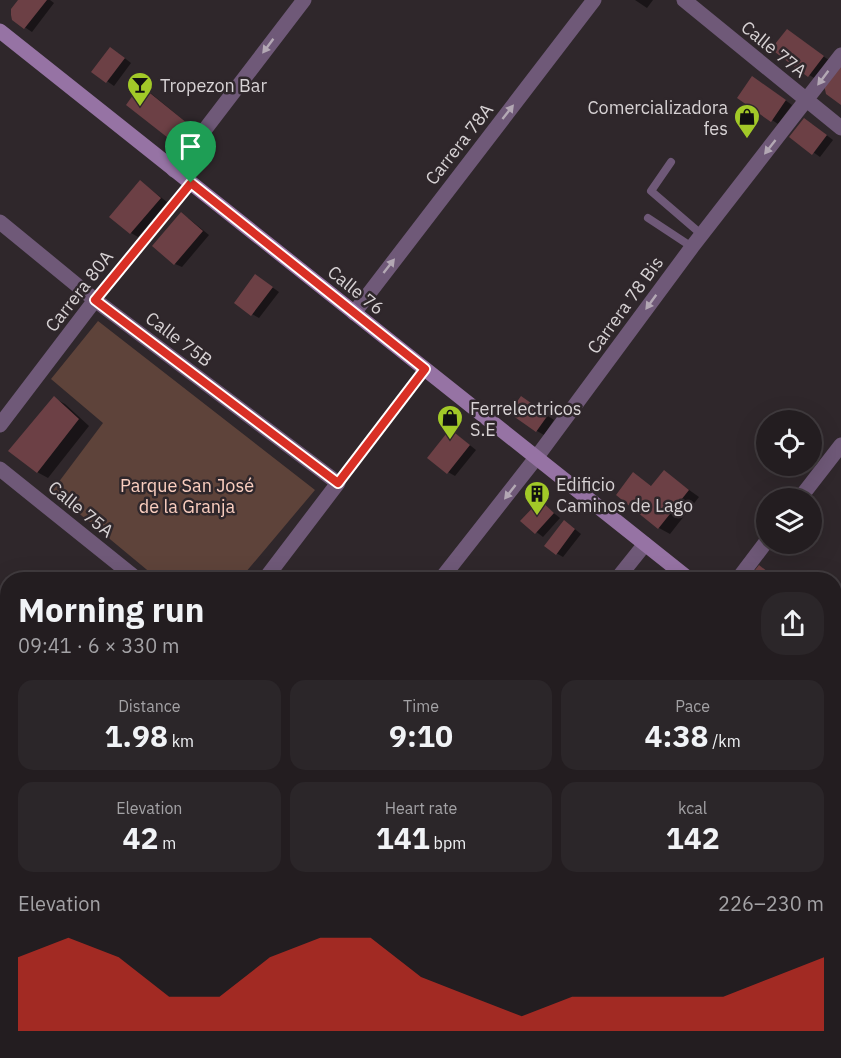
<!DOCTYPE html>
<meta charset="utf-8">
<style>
:root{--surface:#231d20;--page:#2b2629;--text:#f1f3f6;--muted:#a3a2a5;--line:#403b3e;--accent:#d93025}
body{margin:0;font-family:"IBM Plex Sans",sans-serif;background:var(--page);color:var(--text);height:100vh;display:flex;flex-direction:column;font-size:22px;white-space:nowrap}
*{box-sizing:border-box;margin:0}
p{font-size:20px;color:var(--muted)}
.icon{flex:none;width:33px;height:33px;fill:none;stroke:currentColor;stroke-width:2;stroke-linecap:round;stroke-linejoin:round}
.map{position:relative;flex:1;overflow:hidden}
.side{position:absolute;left:0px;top:572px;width:842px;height:488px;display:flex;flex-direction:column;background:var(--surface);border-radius:24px 24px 0 0;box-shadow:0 6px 24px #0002,0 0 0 2px var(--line)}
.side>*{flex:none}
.controls{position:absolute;left:756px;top:410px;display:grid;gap:12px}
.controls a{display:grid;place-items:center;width:66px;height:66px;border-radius:50%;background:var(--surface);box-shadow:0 6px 24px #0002,0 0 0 2px var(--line);font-size:30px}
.pin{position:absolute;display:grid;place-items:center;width:51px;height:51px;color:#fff;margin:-62px -26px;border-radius:50% 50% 50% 0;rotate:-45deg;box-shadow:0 0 6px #0007}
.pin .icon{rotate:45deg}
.round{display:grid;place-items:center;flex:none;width:63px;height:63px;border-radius:24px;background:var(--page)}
.overview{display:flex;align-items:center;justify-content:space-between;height:102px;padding:0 18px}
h1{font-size:33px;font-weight:700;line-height:45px}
.stats{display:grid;grid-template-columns:repeat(3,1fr);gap:9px;height:102px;padding:6px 18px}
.stats div{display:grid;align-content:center;border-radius:15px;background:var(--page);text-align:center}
.stats b{font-size:30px;font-weight:700}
.stats small{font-size:16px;font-weight:400}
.stats p{font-size:16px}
.chart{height:168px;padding:12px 18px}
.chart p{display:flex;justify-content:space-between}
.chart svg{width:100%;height:108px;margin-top:6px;fill:var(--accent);opacity:.7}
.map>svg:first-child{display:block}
.built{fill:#3d2f37}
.green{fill:#5e433a}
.shadow{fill:#0007}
.building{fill:#6c4045}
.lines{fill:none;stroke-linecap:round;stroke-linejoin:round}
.path{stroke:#645d60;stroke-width:3;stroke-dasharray:3 4.5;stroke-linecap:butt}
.lane{stroke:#6f5978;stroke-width:8}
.street{stroke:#6f5978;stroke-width:15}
.secondary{stroke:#9673a4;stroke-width:15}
.oneway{fill:#b3a8b4}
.route-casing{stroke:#fff;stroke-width:12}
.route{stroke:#d93025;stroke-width:8}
.labels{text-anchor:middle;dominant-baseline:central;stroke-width:5;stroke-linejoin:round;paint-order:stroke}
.street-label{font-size:18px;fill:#d7d2d4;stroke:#2f272b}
.poi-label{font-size:18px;fill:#d7d2d4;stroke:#2f272b;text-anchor:start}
.park-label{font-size:18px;fill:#fbcfc0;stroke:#2f272b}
</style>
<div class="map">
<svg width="841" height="1058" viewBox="0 0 841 1058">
<rect width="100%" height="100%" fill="#2f272b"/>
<!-- built -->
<path class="built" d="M409,1052H454L463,1058H403Z"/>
<!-- green -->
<path class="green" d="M98,321L315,490L240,579H158L52,491L103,423L51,379Z
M617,1052H689L697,1058H612Z"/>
<!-- shadow -->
<path class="shadow" d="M20,0H50L54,3L32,32L14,20Z
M635,0H653L647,8Z
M794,35L830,61L816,79L809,75Z
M118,53L131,63L114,86L94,72Z
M760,82L792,105L778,124L772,120Z
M148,91L193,128L180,144L128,105Z
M812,124L833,140L820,157L792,137Z
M141,182L167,202L138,237L131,233Z
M188,218L209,235L182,267L175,264Z
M262,280L279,292L259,318L252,314Z
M54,398L65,404L89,426L48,478L37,472Z
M528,402L554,420L544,435L537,431Z
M457,435L476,450L455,476L448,472Z
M664,472L699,497L670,534L659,528L640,478L652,487Z
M540,502L560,518L543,537L522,521Z
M571,526L581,534L563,557L556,553Z"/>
<!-- building -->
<path class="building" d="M18,0H47L24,29L12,20L11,15V9Z
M787,29L824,56L808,77L771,49Z
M110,47L125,58L106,83L91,72Z
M841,63V105L826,94L824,85Z
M752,76L786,100L771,122L737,98Z
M140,85L187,123L172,141L126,105Z
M804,118L827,135L812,155L789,137Z
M140,180L161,198L130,234L109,217Z
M181,212L203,231L174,265L152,246Z
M255,274L273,287L251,316L234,303Z
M54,396L79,419L37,473L8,451Z
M521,396L548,415L536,432L509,413Z
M450,429L470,445L447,474L427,458Z
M664,470L689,490L658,529L616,495L633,472L651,486Z
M540,500L554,513L535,534L520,521Z
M564,520L575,529L556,555L544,546Z
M759,565L777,579H748Z
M0,764L8,770V781L2,787L0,785Z"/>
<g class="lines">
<!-- path -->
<path class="path" d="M105,287L181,195
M348,471L415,383
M681,1052L689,1058"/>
<!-- lane -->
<path class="lane" d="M671,162L651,191L701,234
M648,218L692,247
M138,1058L144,1052"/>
<!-- street -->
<path class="street" d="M684,0L841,128
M174,170L304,0
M0,222L95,300L338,483L265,579
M354,313L594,0
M0,425L95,300
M0,469L137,579
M800,498L841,445
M441,579L536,458L692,247L841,55
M617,579L645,544
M738,579L766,542
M0,676L8,668
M0,868L8,875
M834,884L841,890
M0,899L8,889
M219,1052L227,1058
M500,1052L508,1058
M823,1052L831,1058
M0,1055L4,1058
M592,1058L597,1052"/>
<!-- secondary -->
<path class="secondary" d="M0,31L689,579
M0,653L8,659
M834,695L841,700
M383,1058L388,1052"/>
</g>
<!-- one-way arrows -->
<defs><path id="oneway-solid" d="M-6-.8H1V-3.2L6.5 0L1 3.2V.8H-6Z" transform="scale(1.5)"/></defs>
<g class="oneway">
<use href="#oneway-solid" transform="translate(268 46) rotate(127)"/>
<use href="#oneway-solid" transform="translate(823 78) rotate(127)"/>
<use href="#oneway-solid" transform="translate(508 112) rotate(-52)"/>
<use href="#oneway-solid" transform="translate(770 147) rotate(128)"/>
<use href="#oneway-solid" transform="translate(389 266) rotate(-52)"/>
<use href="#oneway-solid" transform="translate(651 302) rotate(126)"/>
<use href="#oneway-solid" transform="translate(510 492) rotate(128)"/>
</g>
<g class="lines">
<defs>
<path id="route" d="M191,183L425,369L338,483L95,300Z"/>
</defs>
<!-- route casing -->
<use href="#route" class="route-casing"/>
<!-- route -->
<use href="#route" class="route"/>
</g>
<!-- icons -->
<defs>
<symbol id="bar-pin" viewBox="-11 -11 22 30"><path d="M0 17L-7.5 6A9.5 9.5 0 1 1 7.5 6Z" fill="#a2c928" stroke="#2f272b"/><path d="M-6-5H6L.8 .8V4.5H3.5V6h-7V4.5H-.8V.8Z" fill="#111"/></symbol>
<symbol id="shop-pin" viewBox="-11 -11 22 30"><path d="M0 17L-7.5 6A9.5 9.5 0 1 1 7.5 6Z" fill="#a2c928" stroke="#2f272b"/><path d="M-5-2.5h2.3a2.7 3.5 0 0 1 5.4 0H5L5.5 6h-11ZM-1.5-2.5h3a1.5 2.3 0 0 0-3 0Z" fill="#111"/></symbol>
<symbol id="building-pin" viewBox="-11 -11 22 30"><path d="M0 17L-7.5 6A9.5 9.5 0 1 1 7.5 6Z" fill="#a2c928" stroke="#2f272b"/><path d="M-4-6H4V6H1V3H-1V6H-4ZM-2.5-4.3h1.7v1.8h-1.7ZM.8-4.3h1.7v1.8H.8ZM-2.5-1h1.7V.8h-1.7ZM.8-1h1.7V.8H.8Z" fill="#111"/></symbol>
</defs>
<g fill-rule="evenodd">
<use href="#bar-pin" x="125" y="70" width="30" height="40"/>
<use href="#shop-pin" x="732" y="102" width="30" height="40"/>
<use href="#shop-pin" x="435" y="403" width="30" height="40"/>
<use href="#building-pin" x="522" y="479" width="30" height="40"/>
</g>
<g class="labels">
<!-- street labels -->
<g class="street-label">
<text transform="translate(774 49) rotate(39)">Calle 77A</text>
<text transform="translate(459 144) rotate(-52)">Carrera 78A</text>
<text transform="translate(356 290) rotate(39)">Calle 76</text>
<text transform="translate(79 291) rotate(-52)">Carrera 80A</text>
<text transform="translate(625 305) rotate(-54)">Carrera 78 Bis</text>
<text transform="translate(179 339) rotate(37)">Calle 75B</text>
<text transform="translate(81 509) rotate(39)">Calle 75A</text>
</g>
<!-- poi labels -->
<g class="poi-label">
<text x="160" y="85">Tropezon Bar</text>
<text x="728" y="107" text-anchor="end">Comercializadora<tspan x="728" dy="21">fes</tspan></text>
<text x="470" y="408">Ferrelectricos<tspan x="470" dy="21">S.E</tspan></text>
<text x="556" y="484">Edificio<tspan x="556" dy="21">Caminos de Lago</tspan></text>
</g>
<!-- park labels -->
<g class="park-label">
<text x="187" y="485">Parque San José<tspan x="187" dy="21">de la Granja</tspan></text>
</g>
</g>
</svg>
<div class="controls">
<a><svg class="icon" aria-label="locate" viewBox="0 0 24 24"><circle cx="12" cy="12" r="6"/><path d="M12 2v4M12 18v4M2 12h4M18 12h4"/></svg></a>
<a><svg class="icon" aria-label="layers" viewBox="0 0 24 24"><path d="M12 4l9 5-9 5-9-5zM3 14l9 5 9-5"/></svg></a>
</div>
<div class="pin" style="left:191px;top:183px;background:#1e9e55"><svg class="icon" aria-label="arrive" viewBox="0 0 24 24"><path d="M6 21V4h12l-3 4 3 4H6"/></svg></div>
<section class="side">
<div class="overview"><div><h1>Morning run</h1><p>09:41 · 6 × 330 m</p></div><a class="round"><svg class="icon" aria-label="share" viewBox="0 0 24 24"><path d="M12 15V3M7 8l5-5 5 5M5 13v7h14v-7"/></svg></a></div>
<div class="stats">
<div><p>Distance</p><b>1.98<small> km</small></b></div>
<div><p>Time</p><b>9:10</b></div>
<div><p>Pace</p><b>4:38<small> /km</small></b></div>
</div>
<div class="stats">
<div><p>Elevation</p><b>42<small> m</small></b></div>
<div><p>Heart rate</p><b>141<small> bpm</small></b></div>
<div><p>kcal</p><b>142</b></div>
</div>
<div class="chart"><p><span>Elevation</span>226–230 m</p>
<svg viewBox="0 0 160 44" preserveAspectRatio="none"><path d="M0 44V14L10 6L20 14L30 30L40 30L50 14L60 6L70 6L80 22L90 30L100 38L110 30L120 30L130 30L140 30L150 22L160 14V44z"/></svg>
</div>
</section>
</div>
